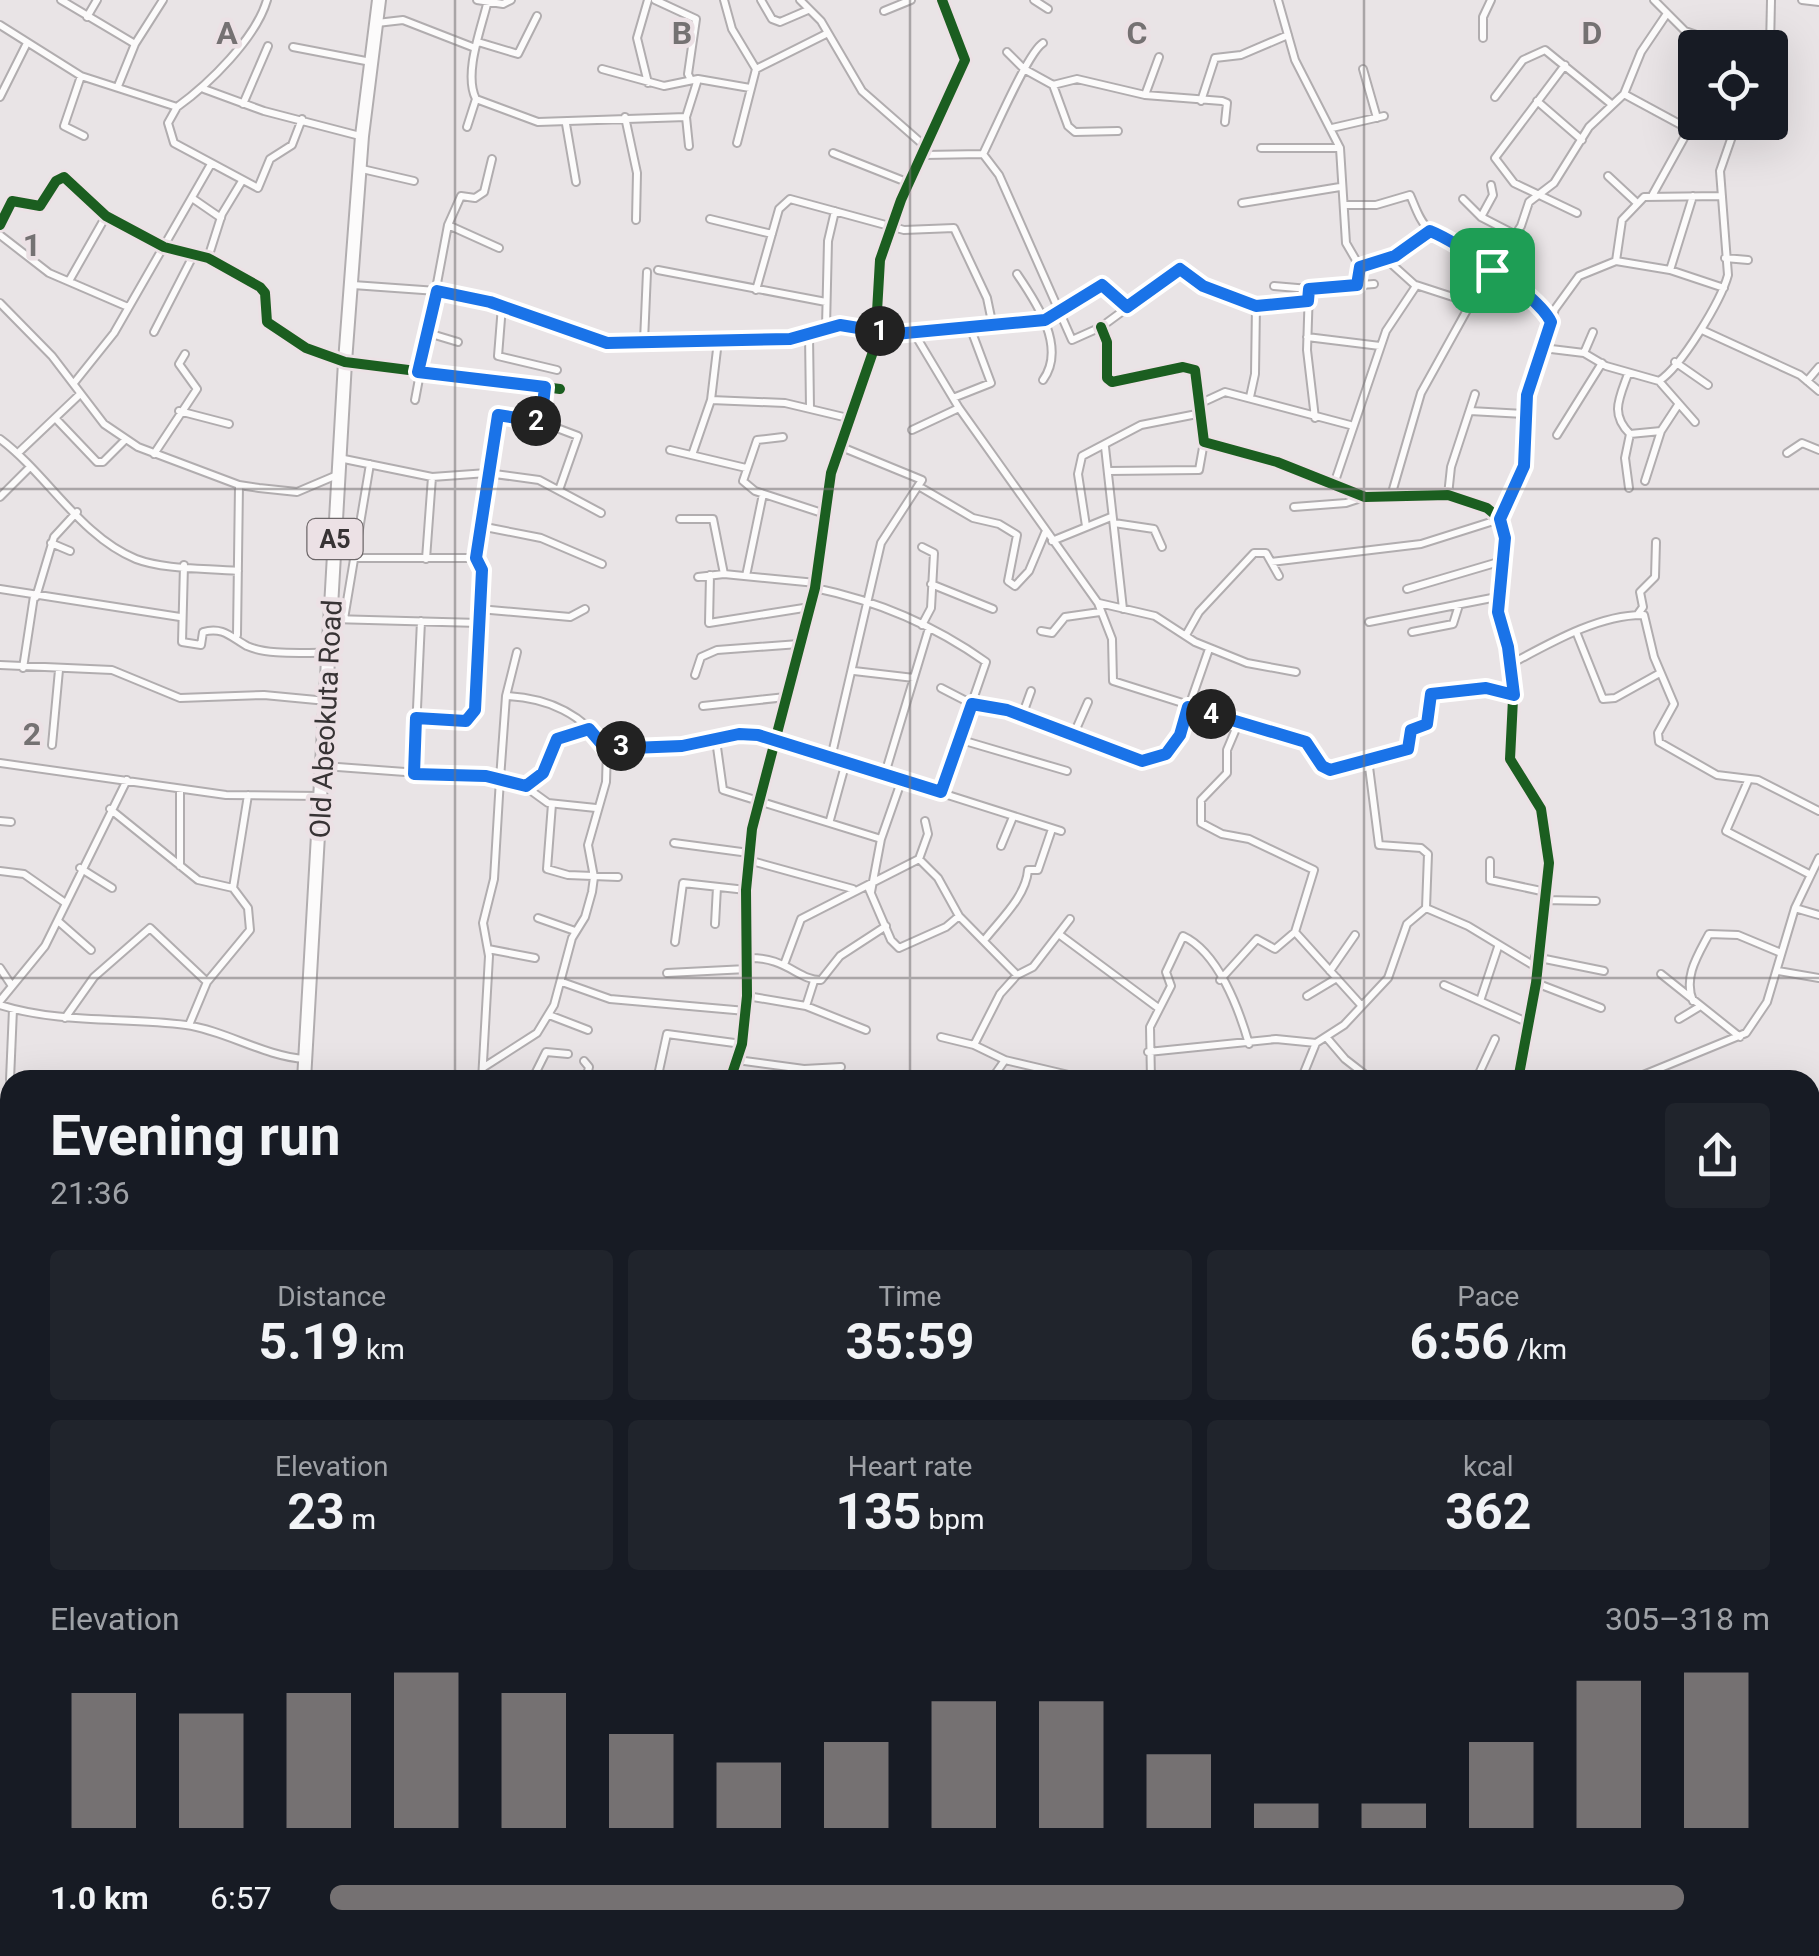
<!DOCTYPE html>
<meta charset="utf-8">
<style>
:root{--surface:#171b24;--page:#20242c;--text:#f1f3f6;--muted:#9ea1a6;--accent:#757172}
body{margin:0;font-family:Roboto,sans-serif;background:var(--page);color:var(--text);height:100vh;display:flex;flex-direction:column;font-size:38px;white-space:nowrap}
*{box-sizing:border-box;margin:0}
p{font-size:32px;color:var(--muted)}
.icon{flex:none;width:55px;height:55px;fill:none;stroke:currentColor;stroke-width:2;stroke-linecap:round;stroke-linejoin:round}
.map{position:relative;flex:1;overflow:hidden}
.side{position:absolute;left:0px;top:1070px;width:1820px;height:888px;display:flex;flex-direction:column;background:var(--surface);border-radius:30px 30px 0 0;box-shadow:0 10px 40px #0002}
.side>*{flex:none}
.tools{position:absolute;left:1678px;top:30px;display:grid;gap:20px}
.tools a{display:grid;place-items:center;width:110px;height:110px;border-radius:10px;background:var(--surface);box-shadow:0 10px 40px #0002;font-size:50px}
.pin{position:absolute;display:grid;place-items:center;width:85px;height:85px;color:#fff;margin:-42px;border-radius:20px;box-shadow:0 5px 15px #0006}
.km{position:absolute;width:50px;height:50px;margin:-25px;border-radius:50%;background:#222;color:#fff;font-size:28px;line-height:50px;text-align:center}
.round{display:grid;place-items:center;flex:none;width:105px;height:105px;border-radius:10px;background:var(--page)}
.head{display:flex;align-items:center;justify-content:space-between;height:170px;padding:0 50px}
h1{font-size:55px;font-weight:700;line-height:75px}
.metrics{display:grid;grid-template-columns:repeat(3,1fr);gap:15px;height:170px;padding:10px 50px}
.metrics div{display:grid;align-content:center;border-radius:10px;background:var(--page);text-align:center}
.metrics b{font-size:50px;font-weight:700}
.metrics small{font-size:28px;font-weight:400}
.metrics p{font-size:28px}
.chart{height:280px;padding:20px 50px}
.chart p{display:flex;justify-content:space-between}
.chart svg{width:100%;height:180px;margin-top:10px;stroke:var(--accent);stroke-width:6}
ul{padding:0 50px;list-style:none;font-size:32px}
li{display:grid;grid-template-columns:160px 120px 1fr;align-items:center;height:75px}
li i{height:25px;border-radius:12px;background:var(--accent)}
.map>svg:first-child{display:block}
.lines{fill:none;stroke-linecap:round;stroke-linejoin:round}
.stream{stroke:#8dcdda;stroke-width:2.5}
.minor-casing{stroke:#b1adaf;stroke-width:10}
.highway-casing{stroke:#b1adaf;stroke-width:16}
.minor{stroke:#fcfbfb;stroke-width:6}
.highway{stroke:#fcfbfb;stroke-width:12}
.cycleway-casing{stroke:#ece1e5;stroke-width:16}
.cycleway{stroke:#1b5e20;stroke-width:10}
.route-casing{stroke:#fff;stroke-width:20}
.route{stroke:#1a73e8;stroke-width:12}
.grid{fill:none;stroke:#757172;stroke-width:2.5;stroke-opacity:0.55}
.labels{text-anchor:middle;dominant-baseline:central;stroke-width:9;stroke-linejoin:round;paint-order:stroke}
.shield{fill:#ece1e5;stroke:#6d6769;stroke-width:2.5}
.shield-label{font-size:25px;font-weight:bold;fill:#373334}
.street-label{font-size:28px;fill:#373334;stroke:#ece1e5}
.grid-label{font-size:32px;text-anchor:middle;font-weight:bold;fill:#757172;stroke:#ece1e5;stroke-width:9;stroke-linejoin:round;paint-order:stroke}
</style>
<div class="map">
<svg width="1819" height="1956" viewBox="0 0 1819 1956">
<rect width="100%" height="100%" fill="#e9e4e6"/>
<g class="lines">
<!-- stream -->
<path class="stream" d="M1119,1948L1125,1956"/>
<defs>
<path id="minor" d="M61,0L135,44
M477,0L503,4L511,0
M648,0L637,38L648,83
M655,0L696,19L688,74L691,80
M724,0L732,29L756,69
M761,0L772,19L780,22L808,10
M800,0L821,21L862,91L927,148
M1034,0L1048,9
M1278,0L1295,60L1340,148L1346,243L1360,267L1359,282
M1654,0L1685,31L1734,48
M1802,0L1819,2
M884,11L911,0
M87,17L97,0
M377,23L403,20L475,48
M0,25L81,76L177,107C209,84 256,38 267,0
M1483,38V17L1491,0
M478,42L518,54L537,16
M293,47L371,62
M1770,48L1771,0
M1007,52L1024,69L1053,85L1068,126L1075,132L1118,131
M1565,65L1495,158L1514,183L1577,213
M602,69L664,86L698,79L750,88
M1363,69L1377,118
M81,76L64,126L84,136
M1053,85L1077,79L1145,95L1222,101L1227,103L1225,122
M118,86L135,44L163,0
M204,89L264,111L360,136
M1624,94L1685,127L1684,138L1653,194
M1145,95L1159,57
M0,97L27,43
M1495,97L1523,60L1545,50L1610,103
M476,99L538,122L686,117
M1201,101L1215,58L1241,55L1288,35
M1537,101L1582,140
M243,104L268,46
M177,107L168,123L174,143L258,188L270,159L292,145L302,119
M625,117L637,173L636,220
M566,124L576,182
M467,127L476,99C463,73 482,27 488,0
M1332,128L1384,116
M737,143L756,69L828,33
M689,146L686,117L698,79
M1261,148H1340
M833,153L909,183
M983,154C994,132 1028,52 1043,43
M924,155L983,154L999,175L1072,340L1101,327L1180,269L1203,286L1256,305L1308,301
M362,169L414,181
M1608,176L1637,203
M192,198L221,218
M1463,199L1481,217L1516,235
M1242,203L1340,187
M1345,205H1376L1410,195C1415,206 1420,223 1430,230C1465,259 1530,276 1550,321
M1481,217L1493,195L1491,185
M710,219L772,234
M0,225L12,201L40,206L56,181L64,177L106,216L164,247L208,258L260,287L265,293L267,322L306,348L345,362L560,389
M448,225L499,248
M0,235L49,273L128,307
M208,258L222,214L242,181
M1725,258L1748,260
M1616,261L1670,270L1724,288
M1361,267L1395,256L1430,231
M1492,269L1521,226L1529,202L1554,183L1589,127L1624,94L1641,52L1666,15
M658,270L826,302
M1670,270L1693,196
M1017,274C1036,302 1067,347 1043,380
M69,281L106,216
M353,285L437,291L490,302L607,343L790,339L840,325L895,333L1045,320L1103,285L1127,307
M1274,286L1309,289L1374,284
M1309,289L1307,350L1315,418
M756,290L779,209L790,199L904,230L954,228L987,298L992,322
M0,303L52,356L104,424L138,447L239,485L259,488L297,492L337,475
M502,306L498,356L557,370
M826,327L828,241L835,211
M1101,327L1107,342V378L1112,382L1183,367L1195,370L1204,442L1277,462L1365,497L1448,495L1487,508L1500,519L1505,538L1498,612L1514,679L1510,759L1541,809L1549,863L1536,983L1518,1080
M1702,330L1800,375L1819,391
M154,332L194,254
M428,333L458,342
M914,333L959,408L1098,603L1112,639L1113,681L1306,742L1326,770L1409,749L1411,729L1427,724L1431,693L1486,689L1514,695
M809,335L810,408
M1307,337L1380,346
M644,341L647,272
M1543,348L1584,353L1606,366L1659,381L1695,422
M1584,353L1593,332
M1675,362L1708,385
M1628,374C1619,399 1610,414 1630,434L1625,458L1629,488
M1659,381C1681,367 1721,301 1728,275L1720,171L1737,122
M1807,381L1819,367
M74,383L114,333L211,164
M1250,397L1255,374L1256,305
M953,398L991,383L970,327
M415,400L448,225L461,196L475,198L484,192L492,159
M711,400L785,403L848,418
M1199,404L1225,392L1350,425
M179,411L229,424
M1470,411L1524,414
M498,415L541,422L578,436L559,490
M57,420L97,462H103L126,439
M541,422L545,387
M912,430L959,408
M1630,434L1661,431
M1557,435L1602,363
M783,437L757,440L743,481L755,491L825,514
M0,439C47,474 81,537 136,559C165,570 207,568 238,571
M1105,447L1123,609
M670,450L746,468
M18,453L78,396
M1787,453L1802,443L1819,450
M154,454L197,389L179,364L185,354
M692,455L711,400L718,341
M339,458L432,477L487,473L539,480L601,513
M1109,471L1199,470L1204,442
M1645,481L1661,431L1678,405
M920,487L973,518L999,524L1017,535L1008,581L1015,586L1029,571L1045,533
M1333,487L1386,331L1416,286L1386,259
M1448,495L1451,467L1475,394
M1391,496L1421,393L1467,310L1456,298L1416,285
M0,497L30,467
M1294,507L1346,503L1364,497
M680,519H713L724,574
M1114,523L1154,529L1162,547
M480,526L541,538L602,564
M1086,526L1078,474L1082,456L1141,425L1202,413
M1052,541L1111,517
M51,543L70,551
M922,547L934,553L931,608L922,625
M353,558H475
M426,559L432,477
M1271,562L1421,544L1500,519L1524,466L1527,395L1555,309L1579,276L1616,261L1622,220L1644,197L1722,196
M184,565L182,642L201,645L203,632C223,626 232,638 247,646C270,656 306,652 330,653
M710,575L709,623L810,607
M746,576L763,494
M698,577L724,574L816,583
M931,584L993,609
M815,588C878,601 934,625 986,662L941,792
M0,589L180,617
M1407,589L1502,561
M36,597L54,537L77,512
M1099,603L1155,616L1195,642L1247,663L1296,672
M479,609L570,617L585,609
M1638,614L1643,607L1640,592L1655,577L1656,542
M332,619L479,623L472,718H416
M344,619L370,464
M1369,622L1497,597
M479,623L482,570L475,558L498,411
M1041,631L1052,633L1065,617L1100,612
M1412,632L1453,624L1459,605
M1577,634L1603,699L1615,698L1660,673
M237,635L239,485
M1186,635L1199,612L1254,553H1266L1279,576
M517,652L506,696L500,779L519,782L548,803L596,808
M1511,664C1550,643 1600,614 1644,615L1654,657L1674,704L1658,733L1659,742L1717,775L1758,780L1819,811
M0,665L112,670L180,698L264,695L327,701
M23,668L34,596
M854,671L914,678
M695,675L701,657L717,650L799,644
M941,688L972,704L1007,711L1142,761L1156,760L1179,735L1209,649
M703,706L786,697
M1022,716L1031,691
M1238,724L1227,750V773L1201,800V823L1222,834L1249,839L1314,870L1295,932L1361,1005
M1073,736L1088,702
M958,739L1067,771
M716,740L723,790L881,839L871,892
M52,745L59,670
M607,749C631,744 654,749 679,747C706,744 731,733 759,735L1061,831
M831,758L881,543L922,480L839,446
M1368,759L1379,845L1421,848L1428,854L1426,908
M0,763L226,795L320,796
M324,766L500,779L494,879L483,923L489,956L482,1080
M414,774L421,621
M884,777L929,628
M1748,781L1726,831L1809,874
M526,787L543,773L557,739L589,729
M552,804L547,869L568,875L618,877
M110,809L198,880L233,888
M830,820L846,762
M0,821L11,822
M881,839L901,782
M674,843L749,853
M1001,846L1013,817
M919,859L938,878L959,916L1017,975
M748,860L853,889
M1490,861V880L1546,892
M180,866V789
M80,868L112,888
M0,871L24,874L64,902
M869,889L891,940L899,948L946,927L959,916
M1544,900L1596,901
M1426,908L1468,926L1536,967
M1795,908L1819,915
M538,918L575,931
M58,921L91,950
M715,924L717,887
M1060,935L1157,1007
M986,938C1001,919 1026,896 1028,870H1038L1052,829
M675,942L683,883L746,890
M488,949L535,958
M1535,957L1604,971
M746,958C786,956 799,981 821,980L840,956L886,926
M785,962L801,919L919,859L928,834L925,821
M0,968L12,986
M1330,971L1355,935
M1778,971L1819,978
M667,973L747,969
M1661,974L1740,1037
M1220,980L1257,939L1275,949L1295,932
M562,982L610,999L746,1011
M1536,983L1601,1008
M1444,985L1529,1023
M747,996L806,1006L866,1030
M1307,996L1337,978
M0,1001L45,946L127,780
M1480,1001L1498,947
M1693,1001C1683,977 1698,955 1709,934L1738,935L1781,953
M0,1005C61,1024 124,1017 186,1025C227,1031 263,1056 305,1059
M806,1006L814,981
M549,1015L588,1030
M65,1018L94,977L150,928L207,982
M1679,1019L1699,1007
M189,1025L207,982L250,930L248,908L233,888L248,795
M941,1037L974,1045L1005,1060L1090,1080
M1327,1038L1345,1059L1372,1080
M974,1045L1000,994L1017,975L1033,967L1070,919
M1148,1052L1276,1039L1316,1043L1344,1025L1388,978L1407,924L1426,908
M737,1060L804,1069L841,1067
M584,1061L589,1067L586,1080
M484,1067L537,1033L554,1005L572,938L585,917L592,892L594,877L588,845L606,782L607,749C582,713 548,698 506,696
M10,1080L13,1009
M532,1080L546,1052L568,1054
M657,1080L667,1034L742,1044
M730,1080L742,1044L747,996L746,890L752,829L815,588L831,473L875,346L880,260L901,200L965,60L942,0
M991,1080L1005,1060
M1151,1080L1150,1027L1171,986L1166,972L1183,936C1218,952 1239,1009 1249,1044
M1301,1080L1316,1043
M1476,1080L1495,1039
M1631,1080L1746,1033L1767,1002L1795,908L1819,858
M3,1210L10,1084
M1810,1256H1819
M1810,1313L1819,1312
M0,1423L8,1317
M1810,1426L1819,1436
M1810,1487L1819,1489
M0,1489L10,1490
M0,1587L10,1588
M1810,1614L1819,1602
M0,1656L10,1657
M1810,1690L1819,1694
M1810,1760L1819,1735
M1810,1789L1819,1791
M0,1834L10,1836
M1810,1865L1819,1867
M0,1876L10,1877
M1810,1931L1819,1933
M180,1948L238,1956
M1495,1948L1496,1956
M1589,1948L1591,1956
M2,1956L10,1900
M56,1956L57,1948
M108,1956L109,1948
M514,1956L515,1948
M563,1956L564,1948
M613,1956L615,1948
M703,1956L704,1948
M764,1956L768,1948
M811,1956L813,1951L822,1956
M862,1956L866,1948
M1057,1956L1059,1948
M1062,1956L1065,1948
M1159,1956L1161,1948
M1310,1956V1948
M1359,1956L1360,1948
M1399,1956V1948
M1531,1956L1532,1948
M1653,1956L1654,1948
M1758,1956L1759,1948"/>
<path id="highway" d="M304,1080L345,362L362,136L379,0
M245,1956V1948"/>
</defs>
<!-- minor casing -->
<use href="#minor" class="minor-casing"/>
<!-- highway casing -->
<use href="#highway" class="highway-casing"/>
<!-- minor -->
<use href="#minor" class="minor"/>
<!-- highway -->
<use href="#highway" class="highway"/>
<defs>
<path id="cycleway" d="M0,225L12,201L40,206L56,181L64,177L106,216L164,247L208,258L260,287L265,293L267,322L306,348L345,362L560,389
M1101,327L1107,342V378L1112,382L1183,367L1195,370L1204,442L1277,462L1365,497L1448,495L1487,508L1500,519L1505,538L1498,612L1514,679L1510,759L1541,809L1549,863L1536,983L1518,1080
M730,1080L742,1044L747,996L746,890L752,829L815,588L831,473L875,346L880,260L901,200L965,60L942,0"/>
</defs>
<!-- cycleway casing -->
<use href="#cycleway" class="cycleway-casing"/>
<!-- cycleway -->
<use href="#cycleway" class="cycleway"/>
</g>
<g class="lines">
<defs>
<path id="route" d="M1430,231C1458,242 1539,296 1551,322L1527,395L1524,466L1500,519L1505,538L1498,612L1508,647L1514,695L1486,688L1431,694L1427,724L1411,730L1408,749L1330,770L1322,766L1306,742L1188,707L1180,735L1166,754L1142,761L1007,710L972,704L941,792L758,735L739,734L682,746L606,749L589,729L557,739L543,773L526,786L486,776L414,774L416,718L466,721L475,710L482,570L476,558L498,415L541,422L545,387L418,372L437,291L490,302L607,343L790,339L840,325L895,334L1045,320L1102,285L1127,307L1180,269L1203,286L1256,306L1308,301L1309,289L1357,285L1360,267L1395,256Z"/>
</defs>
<!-- route casing -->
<use href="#route" class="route-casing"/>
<!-- route -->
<use href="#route" class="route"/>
</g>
<!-- grid -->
<path class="grid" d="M455,0V1080M910,0V1080M1364,0V1080M0,489H1819M0,978H1819M0,1467H10M1810,1467H1819M455,1948V1956M910,1948V1956M1364,1948V1956"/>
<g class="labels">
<!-- shield labels -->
<rect class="shield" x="307.5" y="519" width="55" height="40" rx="8"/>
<g class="shield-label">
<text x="335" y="539">A5</text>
</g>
<!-- street labels -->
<g class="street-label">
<text transform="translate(326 719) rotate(-87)">Old Abeokuta Road</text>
</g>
</g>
<g class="grid-label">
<text x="227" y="44">A</text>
<text x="682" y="44">B</text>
<text x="1137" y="44">C</text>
<text x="1592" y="44">D</text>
<text x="32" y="256">1</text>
<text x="32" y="745">2</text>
</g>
</svg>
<div class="tools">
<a><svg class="icon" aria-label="locate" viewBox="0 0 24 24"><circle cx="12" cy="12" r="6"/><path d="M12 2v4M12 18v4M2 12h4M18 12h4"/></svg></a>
</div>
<div class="pin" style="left:1492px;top:270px;background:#1e9e55"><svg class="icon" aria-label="arrive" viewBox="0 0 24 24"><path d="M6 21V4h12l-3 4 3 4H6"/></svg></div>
<b class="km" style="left:880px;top:331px">1</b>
<b class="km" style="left:536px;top:421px">2</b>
<b class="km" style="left:621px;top:746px">3</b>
<b class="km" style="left:1211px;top:714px">4</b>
<section class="side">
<div class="head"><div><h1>Evening run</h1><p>21:36</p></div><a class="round"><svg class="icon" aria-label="share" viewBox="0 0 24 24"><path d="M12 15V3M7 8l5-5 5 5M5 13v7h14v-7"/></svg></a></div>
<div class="metrics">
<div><p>Distance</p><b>5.19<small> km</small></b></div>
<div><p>Time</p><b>35:59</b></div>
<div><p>Pace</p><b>6:56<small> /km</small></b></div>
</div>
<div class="metrics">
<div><p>Elevation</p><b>23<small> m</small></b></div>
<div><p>Heart rate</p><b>135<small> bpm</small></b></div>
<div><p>kcal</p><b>362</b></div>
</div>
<div class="chart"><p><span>Elevation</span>305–318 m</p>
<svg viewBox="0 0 160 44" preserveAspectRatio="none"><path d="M5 44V11M15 44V16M25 44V11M35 44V6M45 44V11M55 44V21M65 44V28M75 44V23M85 44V13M95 44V13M105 44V26M115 44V38M125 44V38M135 44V23M145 44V8M155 44V6"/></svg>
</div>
<ul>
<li><b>1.0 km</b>6:57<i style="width:94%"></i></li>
</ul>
</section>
</div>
